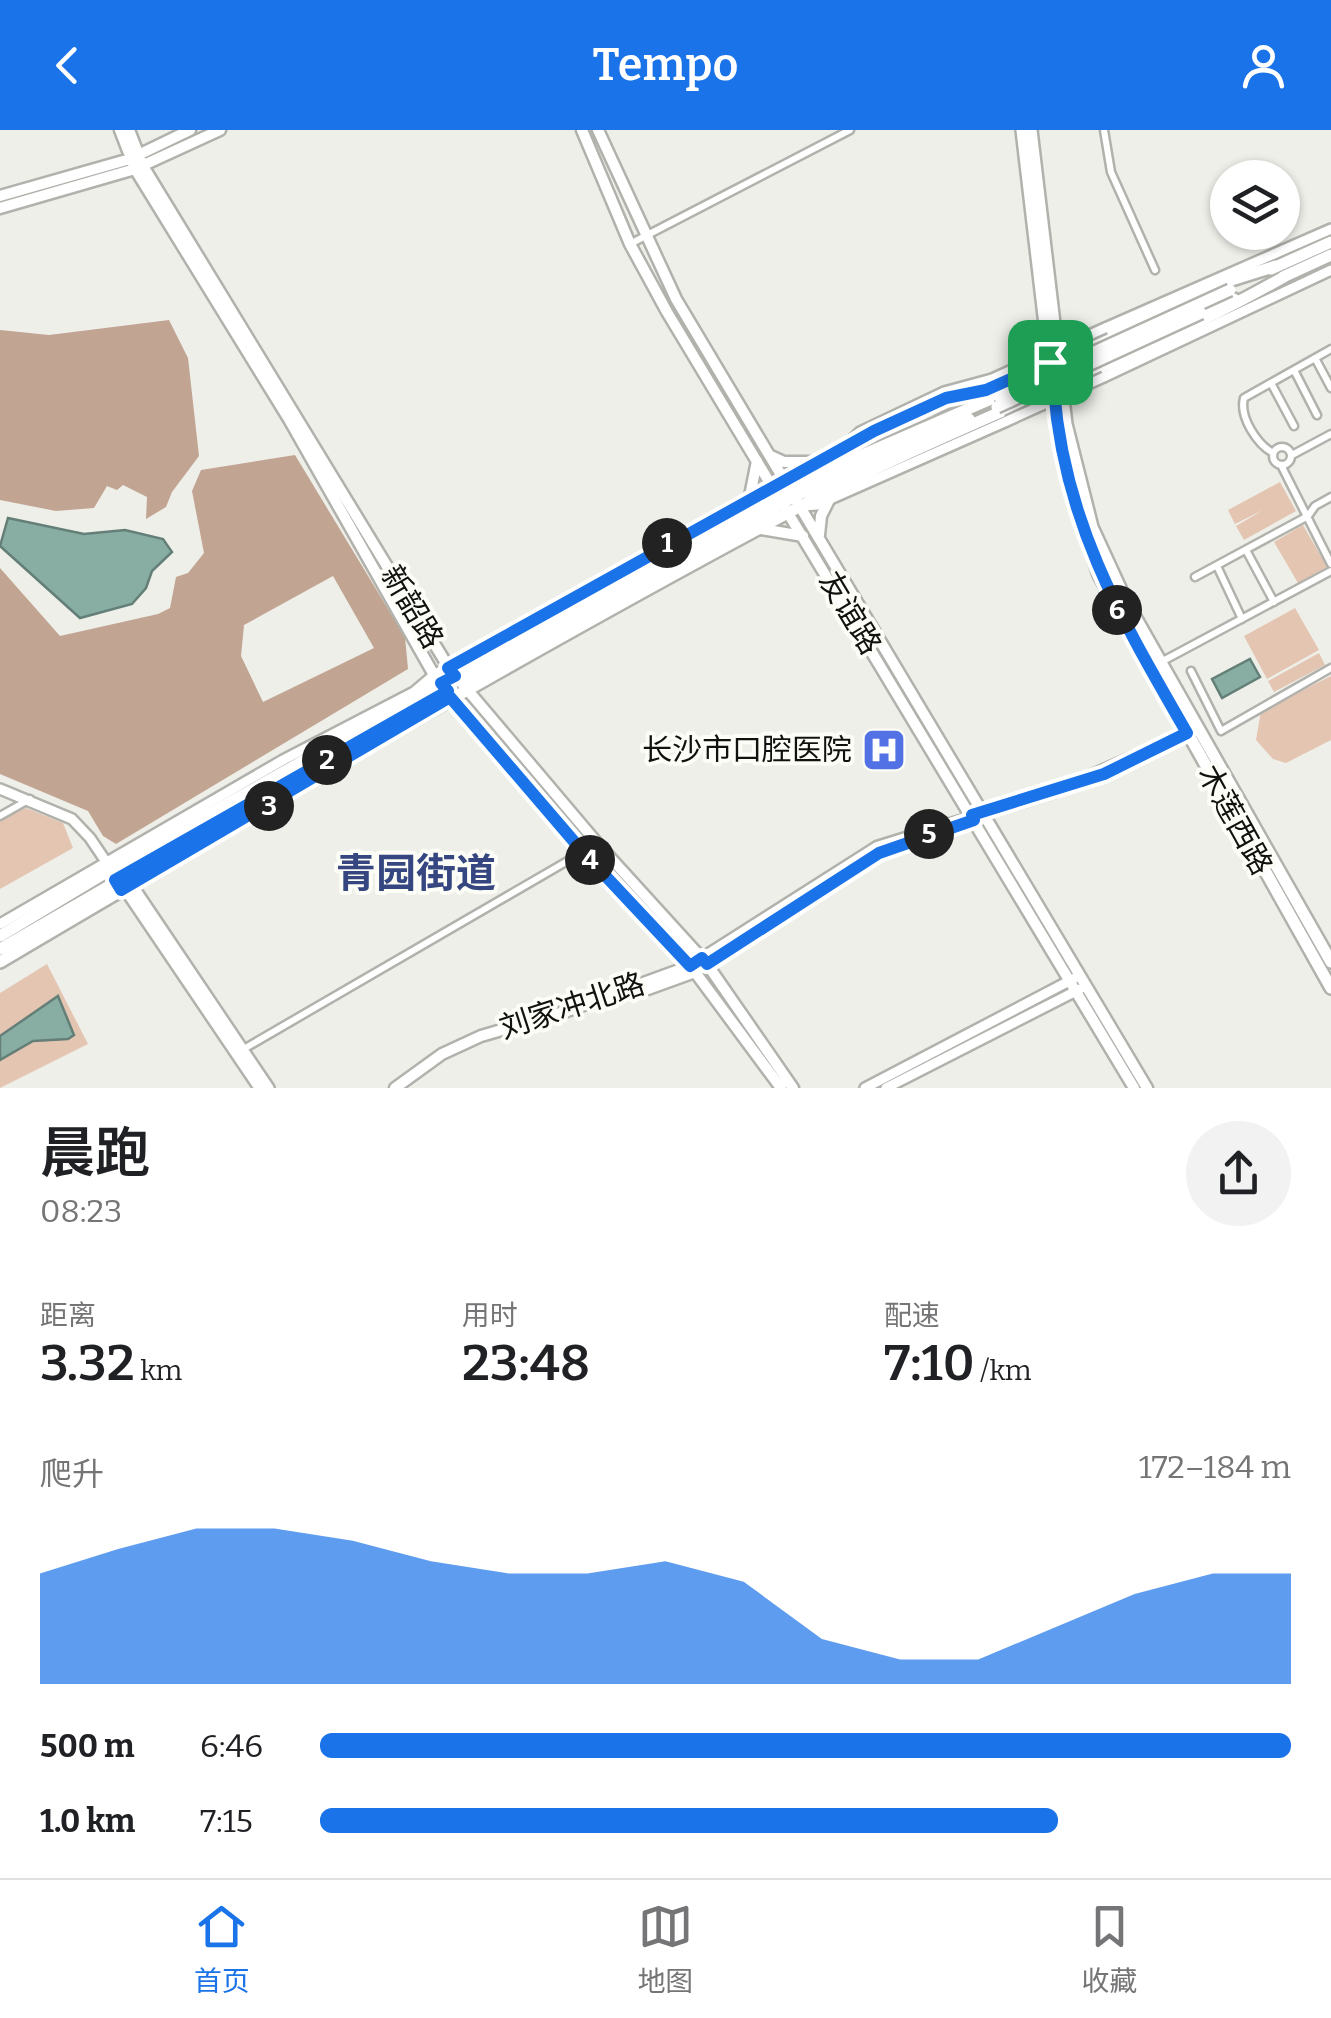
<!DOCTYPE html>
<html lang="zh">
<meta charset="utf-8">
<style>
:root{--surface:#fff;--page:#f2f2f2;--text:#202124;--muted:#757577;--line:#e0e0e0;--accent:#1a73e8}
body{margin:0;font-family:Bitter,"Noto Sans SC",serif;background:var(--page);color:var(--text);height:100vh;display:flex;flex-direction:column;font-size:38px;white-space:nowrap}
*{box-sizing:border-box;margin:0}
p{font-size:32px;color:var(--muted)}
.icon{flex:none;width:55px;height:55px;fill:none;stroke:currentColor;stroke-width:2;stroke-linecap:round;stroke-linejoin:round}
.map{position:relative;height:958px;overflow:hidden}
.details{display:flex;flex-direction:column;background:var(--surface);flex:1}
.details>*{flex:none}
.fabs{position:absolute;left:1210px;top:30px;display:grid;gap:20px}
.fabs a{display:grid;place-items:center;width:90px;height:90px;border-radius:50%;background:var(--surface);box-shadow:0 2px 8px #0004;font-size:50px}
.pin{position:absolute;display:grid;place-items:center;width:85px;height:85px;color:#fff;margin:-42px;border-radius:20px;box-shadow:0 5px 15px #0006}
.km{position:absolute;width:50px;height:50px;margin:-25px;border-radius:50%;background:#222;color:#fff;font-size:28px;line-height:50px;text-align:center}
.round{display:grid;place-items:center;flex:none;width:105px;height:105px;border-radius:52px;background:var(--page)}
.head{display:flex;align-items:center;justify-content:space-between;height:170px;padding:0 40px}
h1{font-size:55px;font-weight:600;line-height:75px}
.metrics{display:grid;grid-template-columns:repeat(3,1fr);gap:15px;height:170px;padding:10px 40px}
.metrics div{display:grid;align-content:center}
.metrics b{font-size:50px;font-weight:600}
.metrics small{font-size:28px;font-weight:400}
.metrics p{font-size:28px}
.chart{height:280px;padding:20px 40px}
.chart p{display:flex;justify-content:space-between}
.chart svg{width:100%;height:180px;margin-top:10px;fill:var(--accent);opacity:.7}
ul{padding:0 40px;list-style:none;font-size:32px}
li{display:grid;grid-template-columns:160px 120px 1fr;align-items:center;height:75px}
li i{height:25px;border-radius:12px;background:var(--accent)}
header{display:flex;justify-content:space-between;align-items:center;height:130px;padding:0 40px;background:var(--accent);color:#fff;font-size:45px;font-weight:600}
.menu{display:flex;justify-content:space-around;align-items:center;height:140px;border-top:2px solid var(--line);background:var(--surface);font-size:28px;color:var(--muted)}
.menu a{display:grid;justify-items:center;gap:5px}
.menu .selected{color:var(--accent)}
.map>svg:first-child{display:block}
.green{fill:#e4c5b2}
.forest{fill:#c2a492;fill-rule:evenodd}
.water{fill:#88aea4;stroke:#647f77;stroke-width:2.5}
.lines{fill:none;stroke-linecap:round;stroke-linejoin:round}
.minor-casing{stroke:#b1b2ac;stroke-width:11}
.tertiary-casing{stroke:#b1b2ac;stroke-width:14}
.secondary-casing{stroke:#b1b2ac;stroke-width:15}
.primary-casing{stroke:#b1b2ac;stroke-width:16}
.minor{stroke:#fff;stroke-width:6}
.tertiary{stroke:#fff;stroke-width:9}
.secondary{stroke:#fff;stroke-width:10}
.primary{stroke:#fff;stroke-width:11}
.tertiary-bridge-casing{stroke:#b1b2ac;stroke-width:14;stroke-linecap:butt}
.primary-bridge-casing{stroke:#b1b2ac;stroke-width:16;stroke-linecap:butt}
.tertiary-bridge{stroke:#fff;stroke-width:9}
.primary-bridge{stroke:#fff;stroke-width:11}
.route-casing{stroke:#fff;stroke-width:20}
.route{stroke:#1a73e8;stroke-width:12}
.labels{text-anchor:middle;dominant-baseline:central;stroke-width:8;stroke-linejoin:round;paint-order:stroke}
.street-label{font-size:30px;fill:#11110f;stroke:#fbfdf6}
.poi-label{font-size:30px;fill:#11110f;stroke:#fbfdf6;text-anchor:end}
.district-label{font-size:40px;font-weight:bold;fill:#354680;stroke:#fbfdf6}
</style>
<header><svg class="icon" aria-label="back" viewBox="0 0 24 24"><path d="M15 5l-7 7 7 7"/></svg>Tempo<svg class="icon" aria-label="person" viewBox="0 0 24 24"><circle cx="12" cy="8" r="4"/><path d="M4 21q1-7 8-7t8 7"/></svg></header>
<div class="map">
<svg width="1331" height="958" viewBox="0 0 1331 958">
<rect width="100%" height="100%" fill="#eeefe9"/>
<!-- green -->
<path class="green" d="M1280,352L1296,381L1244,410L1236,396L1263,380L1235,394L1228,380Z
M1303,395L1327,437L1298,453L1274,412Z
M1295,478L1319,520L1267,549L1244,506Z
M1319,523L1325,535L1274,562L1268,551Z
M1331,546V610L1286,633L1273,629L1256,610L1261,581Z
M26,678L63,693L73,718L0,759V689Z
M47,834L88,914L0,958V863Z"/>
<!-- forest -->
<path class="forest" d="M169,190L188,228L199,326L172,362L166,377L146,389L147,367L123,355L117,360L107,356L94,378L56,381L0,370V200L49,205Z
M295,325L405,507L408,539L116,714L103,706L88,681L0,644V438L60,506L158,484L170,478L176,447L188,443L204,423L192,361L201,340ZM333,446L374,518L263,572L241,526L244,495Z"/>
<!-- water -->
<path class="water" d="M8,388L84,404L125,400L163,409L172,422L152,441L146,458L132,474L80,488L0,416Z
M1250,529L1260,547L1222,568L1212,549Z
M58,866L74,905L68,909L33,911L0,930V906Z"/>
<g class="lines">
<defs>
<path id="minor" d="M1104,0L1111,42L1155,140
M630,114L850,0
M1315,228L1331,258
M1294,240L1317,285
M1271,253L1294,296
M1273 326a9 9 0 1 1 18 0a9 9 0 1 1-18 0Z
M1273,323C1257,314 1239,287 1244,268L1331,219
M1292,325L1331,304
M1281,335L1331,434
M1246,420L1274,472
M1217,436L1242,489
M1195,447L1308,386L1315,376L1331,367
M1161,532L1331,441
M1191,541L1221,601L1331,538
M0,686L30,669
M242,920L583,722"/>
<path id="tertiary" d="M1105,198L1331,99
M1104,247L1331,140
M802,376L817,375L1007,291
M0,659L72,689L90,708L259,958
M131,753L269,958
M0,794L283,630L414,562L434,545L753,365L839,322L860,302L944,262L992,249
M865,958L1075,848
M886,958L1080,859"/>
<path id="secondary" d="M120,0L135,39L290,291L434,545L583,722L695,842L781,958
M129,0L143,36L449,538L597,713L707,834L793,958
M582,0L630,114L667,182L1134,958
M598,0L676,169L1147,958
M0,66L130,29L190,0
M0,78L135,39L220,0
M771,326L784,332H818
M750,366L757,331
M761,399L803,406
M819,405L821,386L829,370
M648,859L695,842L751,805
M395,958L442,924L481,906L567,881L690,836L877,717L1054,662L1187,603"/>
<path id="primary" d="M1022,0L1057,296L1069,353L1099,445L1331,858
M1031,0L1066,294L1092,397L1126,471L1331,832
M1271,139L1331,112
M1283,147L1331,125
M1201,183L1234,169
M825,335C883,294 918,279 986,260L1225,152L1276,136
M463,553L795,366L969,289
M0,806L125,731L800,352L998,266
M0,819L412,581
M0,832C264,676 529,521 799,377C959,292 1132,234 1289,144"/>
</defs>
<!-- minor casing -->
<use href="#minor" class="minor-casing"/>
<!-- tertiary casing -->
<use href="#tertiary" class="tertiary-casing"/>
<!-- secondary casing -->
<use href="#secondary" class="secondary-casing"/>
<!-- primary casing -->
<use href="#primary" class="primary-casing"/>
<!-- minor -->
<use href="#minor" class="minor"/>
<!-- tertiary -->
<use href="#tertiary" class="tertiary"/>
<!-- secondary -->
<use href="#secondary" class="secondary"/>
<!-- primary -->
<use href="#primary" class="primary"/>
<defs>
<path id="tertiary-bridge" d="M992,249L1105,198
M1007,291L1104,247"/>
<path id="primary-bridge" d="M998,266L1230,160
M997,277L1201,183"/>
</defs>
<!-- tertiary-bridge casing -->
<use href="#tertiary-bridge" class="tertiary-bridge-casing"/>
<!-- primary-bridge casing -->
<use href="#primary-bridge" class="primary-bridge-casing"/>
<!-- tertiary-bridge -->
<use href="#tertiary-bridge" class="tertiary-bridge"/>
<!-- primary-bridge -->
<use href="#primary-bridge" class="primary-bridge"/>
</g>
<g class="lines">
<defs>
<path id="route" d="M1058,228L1062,256L1054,260C1064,393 1122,490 1187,603L1104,644L972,685L974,690L879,723L707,834L702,828L690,836L583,722L450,567L121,760L115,750L448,561L441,553L455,546L448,538L874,301L946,268L986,260Z"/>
</defs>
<!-- route casing -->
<use href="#route" class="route-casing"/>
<!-- route -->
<use href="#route" class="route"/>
</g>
<!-- icons -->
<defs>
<symbol id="hospital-square" viewBox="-11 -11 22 22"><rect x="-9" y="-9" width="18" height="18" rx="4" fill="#5271e5" stroke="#fbfdf6"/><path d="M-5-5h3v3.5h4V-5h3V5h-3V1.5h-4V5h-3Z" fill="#fff"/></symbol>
</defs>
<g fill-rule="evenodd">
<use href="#hospital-square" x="859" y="595" width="50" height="50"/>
</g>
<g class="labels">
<!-- street labels -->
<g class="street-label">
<text transform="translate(412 477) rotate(59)">新韶路</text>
<text transform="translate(850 483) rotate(59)">友谊路</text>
<text transform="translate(1235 690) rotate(61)">木莲西路</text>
<text transform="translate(572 876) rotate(-18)">刘家冲北路</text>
</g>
<!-- poi labels -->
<g class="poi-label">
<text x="852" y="620">长沙市口腔医院</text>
</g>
<!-- district labels -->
<g class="district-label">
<text x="416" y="744">青园街道</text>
</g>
</g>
</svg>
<div class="fabs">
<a><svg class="icon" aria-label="layers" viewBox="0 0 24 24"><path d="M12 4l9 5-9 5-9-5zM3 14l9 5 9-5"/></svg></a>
</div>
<div class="pin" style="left:1050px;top:232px;background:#1e9e55"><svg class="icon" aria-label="arrive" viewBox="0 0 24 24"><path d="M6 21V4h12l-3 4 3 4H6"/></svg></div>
<b class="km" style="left:667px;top:413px">1</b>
<b class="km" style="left:327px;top:630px">2</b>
<b class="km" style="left:269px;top:676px">3</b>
<b class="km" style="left:590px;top:730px">4</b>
<b class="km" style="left:929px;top:704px">5</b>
<b class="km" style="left:1117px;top:480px">6</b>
</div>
<section class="details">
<div class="head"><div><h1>晨跑</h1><p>08:23</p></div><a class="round"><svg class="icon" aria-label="share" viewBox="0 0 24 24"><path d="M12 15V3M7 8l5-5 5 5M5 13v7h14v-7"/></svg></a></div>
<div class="metrics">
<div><p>距离</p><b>3.32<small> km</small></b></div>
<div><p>用时</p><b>23:48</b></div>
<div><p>配速</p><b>7:10<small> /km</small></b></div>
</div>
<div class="chart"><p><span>爬升</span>172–184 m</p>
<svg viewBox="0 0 160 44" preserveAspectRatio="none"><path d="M0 44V17L10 11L20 6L30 6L40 9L50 14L60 17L70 17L80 14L90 19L100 33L110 38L120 38L130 30L140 22L150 17L160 17V44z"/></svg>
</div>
<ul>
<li><b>500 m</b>6:46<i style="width:100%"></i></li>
<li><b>1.0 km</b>7:15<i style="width:76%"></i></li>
</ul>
</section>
<nav class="menu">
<a class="selected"><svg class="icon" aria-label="home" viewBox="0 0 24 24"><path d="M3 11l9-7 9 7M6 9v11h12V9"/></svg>首页</a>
<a><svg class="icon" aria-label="map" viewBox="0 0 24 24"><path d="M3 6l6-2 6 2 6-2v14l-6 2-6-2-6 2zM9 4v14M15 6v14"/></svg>地图</a>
<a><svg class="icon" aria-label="saved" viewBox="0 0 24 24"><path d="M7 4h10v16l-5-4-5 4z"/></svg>收藏</a>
</nav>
